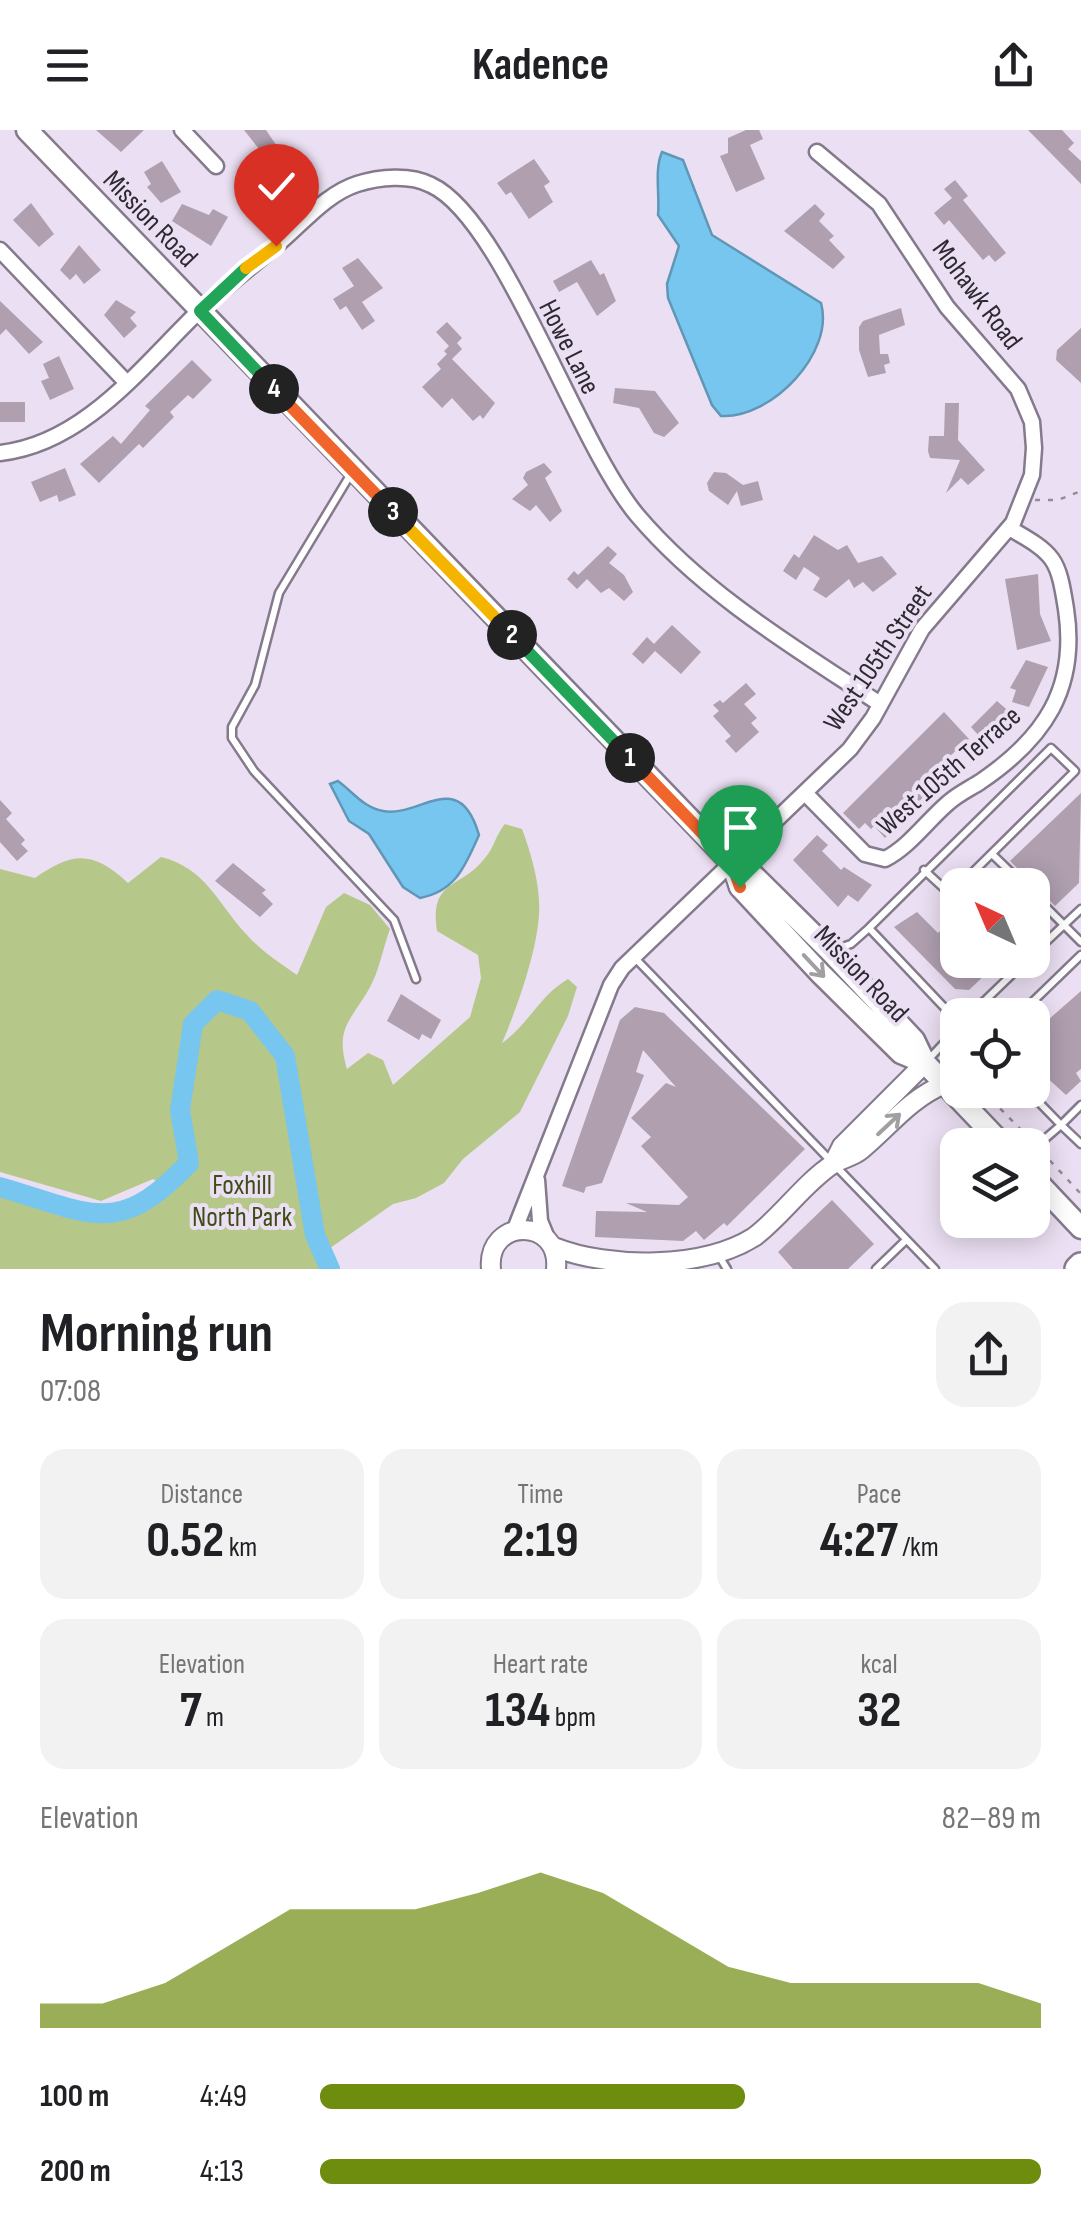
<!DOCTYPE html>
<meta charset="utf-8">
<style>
:root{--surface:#fff;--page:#f2f2f2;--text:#202124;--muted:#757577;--accent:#6e8d0f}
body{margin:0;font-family:"Sofia Sans Condensed",sans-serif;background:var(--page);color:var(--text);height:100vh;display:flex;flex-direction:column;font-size:38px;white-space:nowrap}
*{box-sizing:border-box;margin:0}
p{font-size:32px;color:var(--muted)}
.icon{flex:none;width:55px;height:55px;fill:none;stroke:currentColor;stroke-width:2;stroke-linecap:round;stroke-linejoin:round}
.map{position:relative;height:1139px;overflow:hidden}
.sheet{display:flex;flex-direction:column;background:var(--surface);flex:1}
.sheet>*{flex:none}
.needle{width:65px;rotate:316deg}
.buttons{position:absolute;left:940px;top:738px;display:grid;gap:20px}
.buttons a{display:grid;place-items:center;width:110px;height:110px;border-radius:20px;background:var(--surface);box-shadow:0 5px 25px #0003;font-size:50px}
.pin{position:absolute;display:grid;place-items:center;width:85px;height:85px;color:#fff;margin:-102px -42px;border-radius:50% 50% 50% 0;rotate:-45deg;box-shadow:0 0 10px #0007}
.pin .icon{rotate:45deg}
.km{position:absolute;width:50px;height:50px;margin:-25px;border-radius:50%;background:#222;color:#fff;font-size:28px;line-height:50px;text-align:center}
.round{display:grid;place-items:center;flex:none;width:105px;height:105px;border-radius:30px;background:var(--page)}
.headline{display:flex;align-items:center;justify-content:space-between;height:170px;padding:0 40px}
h1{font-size:55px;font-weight:700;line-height:75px}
.metrics{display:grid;grid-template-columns:repeat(3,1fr);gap:15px;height:170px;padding:10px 40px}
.metrics div{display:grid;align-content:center;border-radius:25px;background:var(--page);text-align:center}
.metrics b{font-size:50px;font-weight:700}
.metrics small{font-size:28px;font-weight:400}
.metrics p{font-size:28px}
.chart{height:280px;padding:20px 40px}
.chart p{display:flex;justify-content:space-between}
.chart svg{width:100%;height:180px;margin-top:10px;fill:var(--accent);opacity:.7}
ul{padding:0 40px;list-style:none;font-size:32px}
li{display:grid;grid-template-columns:160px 120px 1fr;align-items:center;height:75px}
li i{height:25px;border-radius:12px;background:var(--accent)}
header{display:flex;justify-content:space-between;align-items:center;height:130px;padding:0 40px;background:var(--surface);font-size:45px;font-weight:700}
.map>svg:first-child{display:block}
.green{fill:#b5c789}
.water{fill:#77c6ef;stroke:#6197b6;stroke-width:2.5}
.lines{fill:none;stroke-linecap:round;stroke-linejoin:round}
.river{stroke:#77c6ef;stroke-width:20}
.building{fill:#af9faf}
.service-casing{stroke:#847a8c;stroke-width:11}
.minor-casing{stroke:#847a8c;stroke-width:19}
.tertiary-casing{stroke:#847a8c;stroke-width:22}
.secondary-casing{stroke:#847a8c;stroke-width:25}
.motorway-casing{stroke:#847a8c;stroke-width:30}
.path{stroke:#938b98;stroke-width:2.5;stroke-dasharray:5 8;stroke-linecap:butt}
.service{stroke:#fff;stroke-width:6}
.minor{stroke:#fff;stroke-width:14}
.tertiary{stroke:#fff;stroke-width:18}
.secondary{stroke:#fff;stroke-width:20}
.motorway{stroke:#fff;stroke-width:25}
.oneway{stroke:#a19fa2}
.split-1-casing{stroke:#fff;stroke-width:20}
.split-2-casing{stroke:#fff;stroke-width:20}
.split-3-casing{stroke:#fff;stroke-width:20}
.split-4-casing{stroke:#fff;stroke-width:20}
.split-5-casing{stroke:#fff;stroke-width:20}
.split-6-casing{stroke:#fff;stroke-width:20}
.split-1{stroke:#f0652b;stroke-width:12}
.split-2{stroke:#22a559;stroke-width:12}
.split-3{stroke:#f5b400;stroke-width:12}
.split-4{stroke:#f0652b;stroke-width:12}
.split-5{stroke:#22a559;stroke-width:12}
.split-6{stroke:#f5b400;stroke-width:12}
.labels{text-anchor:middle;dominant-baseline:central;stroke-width:8;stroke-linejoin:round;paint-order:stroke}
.street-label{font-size:28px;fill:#2e2930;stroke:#ebe0f3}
.park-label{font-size:28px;fill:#3f4c17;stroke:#ebe0f3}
</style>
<header><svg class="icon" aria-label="menu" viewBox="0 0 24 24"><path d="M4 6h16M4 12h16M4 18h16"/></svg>Kadence<svg class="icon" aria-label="share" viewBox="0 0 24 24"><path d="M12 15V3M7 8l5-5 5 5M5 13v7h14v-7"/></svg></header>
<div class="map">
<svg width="1081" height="1139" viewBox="0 0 1081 1139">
<rect width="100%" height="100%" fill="#ebe0f3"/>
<!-- green -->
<path class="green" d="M505,694L522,699C531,723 541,757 539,784C537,822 517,878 502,913C528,895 540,865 568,849L577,857L568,886L520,982L463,1029L444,1053L416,1068L393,1074L323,1123L330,1139H0V1057L111,1087L157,1067L166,1057L153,1049L101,1071L0,1042V739L35,748C74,721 93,721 128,753L161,727C206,738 218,774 247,805C261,821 280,833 297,845L326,777L344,763L370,775L390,799C383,818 379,842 369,859C350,892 335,898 347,939L368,923L383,930L393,955L470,887L481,848L478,825L437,801C429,749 460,760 485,728C494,718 496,704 505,694Z"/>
<!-- water -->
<path class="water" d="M662,22L683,30L712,105L821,173C835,223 771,289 721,286L712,275L668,168L667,154L679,116L658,85C660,65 654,40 662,22Z
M338,651C353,662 364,678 383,681C420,688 459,636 479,705C465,736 456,761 420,768L403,757L369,704L349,691L330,654Z"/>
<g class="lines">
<!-- river -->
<path class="river" d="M0,1057C91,1083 117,1109 189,1033L180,980L193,894L217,870L250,881L285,926L315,1105L330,1139"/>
</g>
<!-- building -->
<path class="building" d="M96,0H144L121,22Z
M244,0H266L289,34L266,51L259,41L270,33Z
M746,0H759L763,9L750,15L765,49L736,62L720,26L728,23V8Z
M1028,0H1062L1074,13L1068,19L1081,31V54Z
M534,29L550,52L544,56L553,72L529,89L511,62L506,65L497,53Z
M162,31L181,62L161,73L147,57L151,54L144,42Z
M955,50L968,66L963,70L1006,123L995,132L989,125L983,130L949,90L944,95L934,83L952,68L944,59Z
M31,73L54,104L39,117L13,90Z
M182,74L209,85L213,79L228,87L211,116L172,91Z
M815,74L825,84L819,91L834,106L829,110L845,127L833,139L784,101Z
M79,115L101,140L84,154L76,144L70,150L60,140Z
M358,128L383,158L362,172L375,191L362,200L346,176L340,180L333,169L354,156L342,138Z
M591,130L600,145L604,143L616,171L597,186L577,152L559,162L553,151Z
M116,170L136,182L130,188L137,196L124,208L104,185Z
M0,171L43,212L29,224L6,199L0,205Z
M901,178L905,195L879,205L880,224H888L890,233L884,235L886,243L868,247L859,220V197L863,191Z
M447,192L462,208L457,213L462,219L452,229L495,273L483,289L480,285L473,291L452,268L442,278L422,257L441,239L437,234L447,224L444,221L449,216L436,202Z
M1081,198V253L1056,230L1057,220Z
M59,226L74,259L50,270L41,251L49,248L43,234Z
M192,230L212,250L193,269L188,265L170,282L174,287L143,318L139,314L99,353L80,334L113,306L121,314L150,280L145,276Z
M615,258L655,261L679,293L664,307L654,303L639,278L613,273Z
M0,272H25V292H0Z
M945,273H959L958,310L985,340L968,355L961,348L946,363L960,330L930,328L928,321L929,306H944Z
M544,333L552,342L545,348L562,381L550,392L536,375L530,381L512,369L528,355L523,348L526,342Z
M65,338L76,365L59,372L57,365L40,372L31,352Z
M714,342L726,343L743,355L758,351L763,370L741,376L737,361L728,375L709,361L707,353Z
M814,405L838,420L847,415L858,433L882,426L897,444L873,462L863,452L854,458L849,449L826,468L813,460L820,448L804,437L796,450L783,441L794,424L799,428Z
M608,416L617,424L609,433L624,445L633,462L624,471L609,458L601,463L587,449L577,459L567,449L574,441L578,445Z
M1038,444L1040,484L1051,511L1017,520L1005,449Z
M672,495L701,522L681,544L655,521L643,534L632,524L647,507L654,514Z
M1026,530L1048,537L1029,577L1012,572L1016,560L1010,558Z
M746,553L756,564L744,574L757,588L751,593L759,602L736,623L725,611L731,606L713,586L719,581L713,575L720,570L723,573Z
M997,571L1019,590L989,617L971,597Z
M944,582L969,609L939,636L943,650L908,681L900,673L886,686L896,697L885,708L874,696L871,699L865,693L859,699L843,683Z
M1081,663L1079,753L1055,776L1010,731Z
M0,670L12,683L6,689L25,710L21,714L28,721L17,731L0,712Z
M817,705L828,715L822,721L841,740L844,737L872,755L858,772L848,765L838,777L793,730Z
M233,733L266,760L262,763L273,774L260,787L215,751Z
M917,782L938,803L958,784V830H991L982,838L987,843L969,860L955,859L894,797Z
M1081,861V939L1076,943L1081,951L1066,965L1032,934V904Z
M401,864L441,890L431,909L422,904L419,910L387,891Z
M635,877L664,883L805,1019L727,1096L724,1093L704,1110L696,1101L683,1111L595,1107L596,1081L647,1082L626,1073L679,1075L688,1067L641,1016L651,1007L631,988L666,953L676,957L643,920L636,942L644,945L602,1053L586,1057L584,1063L562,1056L620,890Z
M832,1070L874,1114L848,1139H793L778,1122Z"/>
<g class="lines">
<defs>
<path id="service" d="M352,342L279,463L255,555L232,597V608L254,641L394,790L416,849
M993,725L1024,755
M924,740L950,764L958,757
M1032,763L1081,812
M833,820L851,814L869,798
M1032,825L1081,779
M634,827L935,1139
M983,872L999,885
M970,885L1027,830
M1019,885L1081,825
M958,892L869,798L1051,618L1075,641L960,755
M928,930L958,898
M1027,960L1061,995L1032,1020
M1081,975L1061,995L1081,1014
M719,1126L727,1139
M876,1139L906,1110"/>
<path id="minor" d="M182,0L216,36
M0,120L126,252
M0,323C84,314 142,236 199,181C225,157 252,136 279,113C303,93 326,64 357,54C379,47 410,44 431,55C503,88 576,312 637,385C704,464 795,518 880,574
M806,664L865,724L885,729C909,717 927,691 948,673C958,664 969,659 980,652C1045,608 1078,558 1066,479C1058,428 1055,424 1009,398
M537,1050L540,1091L547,1108
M515,1099L611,855L622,838L850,619L873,588L922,499L1013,393L1032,345L1034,318L1032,292L1018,259L947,177L879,74L817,22"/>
<path id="tertiary" d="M833,1034L842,1016L925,933
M554,1117C609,1139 703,1139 754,1107C782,1086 804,1053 833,1034C842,1028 853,1027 861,1020C889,997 910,968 945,954
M491,1139C486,1087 561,1087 556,1139"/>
<path id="secondary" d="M27,0L733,734L753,745L830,821L914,910L925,933L1003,1015
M733,734L740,757L820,843L901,923L925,933
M1032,1046L1081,1098"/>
<path id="motorway" d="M1078,1139L1081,1136"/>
</defs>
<!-- service casing -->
<use href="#service" class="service-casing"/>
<!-- minor casing -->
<use href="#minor" class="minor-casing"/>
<!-- tertiary casing -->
<use href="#tertiary" class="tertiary-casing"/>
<!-- secondary casing -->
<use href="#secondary" class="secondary-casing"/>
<!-- motorway casing -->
<use href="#motorway" class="motorway-casing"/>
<!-- path -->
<path class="path" d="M1035,370H1058L1081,361
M982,960L1029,1008
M1041,1021L1081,1064"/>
<!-- service -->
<use href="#service" class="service"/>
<!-- minor -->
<use href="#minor" class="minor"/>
<!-- tertiary -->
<use href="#tertiary" class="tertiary"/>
<!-- secondary -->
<use href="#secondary" class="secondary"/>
<!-- motorway -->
<use href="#motorway" class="motorway"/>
</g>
<!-- one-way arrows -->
<defs><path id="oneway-shaft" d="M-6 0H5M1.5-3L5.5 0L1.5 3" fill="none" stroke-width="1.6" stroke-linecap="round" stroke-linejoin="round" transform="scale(2.5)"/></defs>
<g class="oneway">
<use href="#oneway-shaft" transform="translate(814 836) rotate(47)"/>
<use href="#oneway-shaft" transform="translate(889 994) rotate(-43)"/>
</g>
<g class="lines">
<defs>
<path id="split-1" d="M630,628L732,734L740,757"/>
<path id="split-2" d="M512,505L630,628"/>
<path id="split-3" d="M393,382L512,505"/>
<path id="split-4" d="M274,259L393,382"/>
<path id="split-5" d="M246,138L200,181L274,259"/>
<path id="split-6" d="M246,138L276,116"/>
</defs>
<!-- split-1 casing -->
<use href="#split-1" class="split-1-casing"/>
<!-- split-2 casing -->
<use href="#split-2" class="split-2-casing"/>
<!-- split-3 casing -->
<use href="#split-3" class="split-3-casing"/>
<!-- split-4 casing -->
<use href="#split-4" class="split-4-casing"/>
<!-- split-5 casing -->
<use href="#split-5" class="split-5-casing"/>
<!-- split-6 casing -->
<use href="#split-6" class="split-6-casing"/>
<!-- split-1 -->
<use href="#split-1" class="split-1"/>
<!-- split-2 -->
<use href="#split-2" class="split-2"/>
<!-- split-3 -->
<use href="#split-3" class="split-3"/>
<!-- split-4 -->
<use href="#split-4" class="split-4"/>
<!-- split-5 -->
<use href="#split-5" class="split-5"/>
<!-- split-6 -->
<use href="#split-6" class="split-6"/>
</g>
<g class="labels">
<!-- street labels -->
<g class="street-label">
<text transform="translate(150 89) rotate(46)">Mission Road</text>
<text transform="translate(977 165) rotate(53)">Mohawk Road</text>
<text transform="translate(569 217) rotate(63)">Howe Lane</text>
<text transform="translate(878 528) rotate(-56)">West 105th Street</text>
<text transform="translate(949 641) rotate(-41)">West 105th Terrace</text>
<text transform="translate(861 844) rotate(46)">Mission Road</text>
</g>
<!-- park labels -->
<g class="park-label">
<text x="242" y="1055">Foxhill<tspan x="242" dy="32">North Park</tspan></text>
</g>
</g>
</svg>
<div class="buttons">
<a><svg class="needle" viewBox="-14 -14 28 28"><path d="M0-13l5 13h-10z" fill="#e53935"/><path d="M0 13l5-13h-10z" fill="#757577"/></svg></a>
<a><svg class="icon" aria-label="locate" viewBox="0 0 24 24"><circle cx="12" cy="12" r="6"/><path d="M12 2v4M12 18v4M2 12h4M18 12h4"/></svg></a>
<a><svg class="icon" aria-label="layers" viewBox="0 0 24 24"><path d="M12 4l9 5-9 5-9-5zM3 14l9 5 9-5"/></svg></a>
</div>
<div class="pin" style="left:740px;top:757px;background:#1e9e55"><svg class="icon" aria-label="arrive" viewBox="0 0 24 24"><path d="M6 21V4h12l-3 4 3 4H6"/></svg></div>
<div class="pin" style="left:276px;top:116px;background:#d93025"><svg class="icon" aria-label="check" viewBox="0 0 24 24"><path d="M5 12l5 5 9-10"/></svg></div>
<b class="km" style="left:630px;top:628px">1</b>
<b class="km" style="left:512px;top:505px">2</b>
<b class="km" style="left:393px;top:382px">3</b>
<b class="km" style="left:274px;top:259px">4</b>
</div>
<section class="sheet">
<div class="headline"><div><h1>Morning run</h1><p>07:08</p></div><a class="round"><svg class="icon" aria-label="share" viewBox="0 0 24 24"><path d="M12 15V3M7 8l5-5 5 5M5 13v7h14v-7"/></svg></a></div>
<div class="metrics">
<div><p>Distance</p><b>0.52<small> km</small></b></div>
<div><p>Time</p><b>2:19</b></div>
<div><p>Pace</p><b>4:27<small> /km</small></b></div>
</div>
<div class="metrics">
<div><p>Elevation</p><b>7<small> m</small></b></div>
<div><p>Heart rate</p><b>134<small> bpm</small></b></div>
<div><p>kcal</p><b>32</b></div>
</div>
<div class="chart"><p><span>Elevation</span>82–89 m</p>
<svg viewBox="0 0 160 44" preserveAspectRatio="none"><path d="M0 44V38L10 38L20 33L30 24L40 15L50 15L60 15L70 11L80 6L90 11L100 20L110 29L120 33L130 33L140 33L150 33L160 38V44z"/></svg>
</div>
<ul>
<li><b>100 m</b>4:49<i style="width:59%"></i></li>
<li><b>200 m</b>4:13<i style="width:100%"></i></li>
</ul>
</section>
